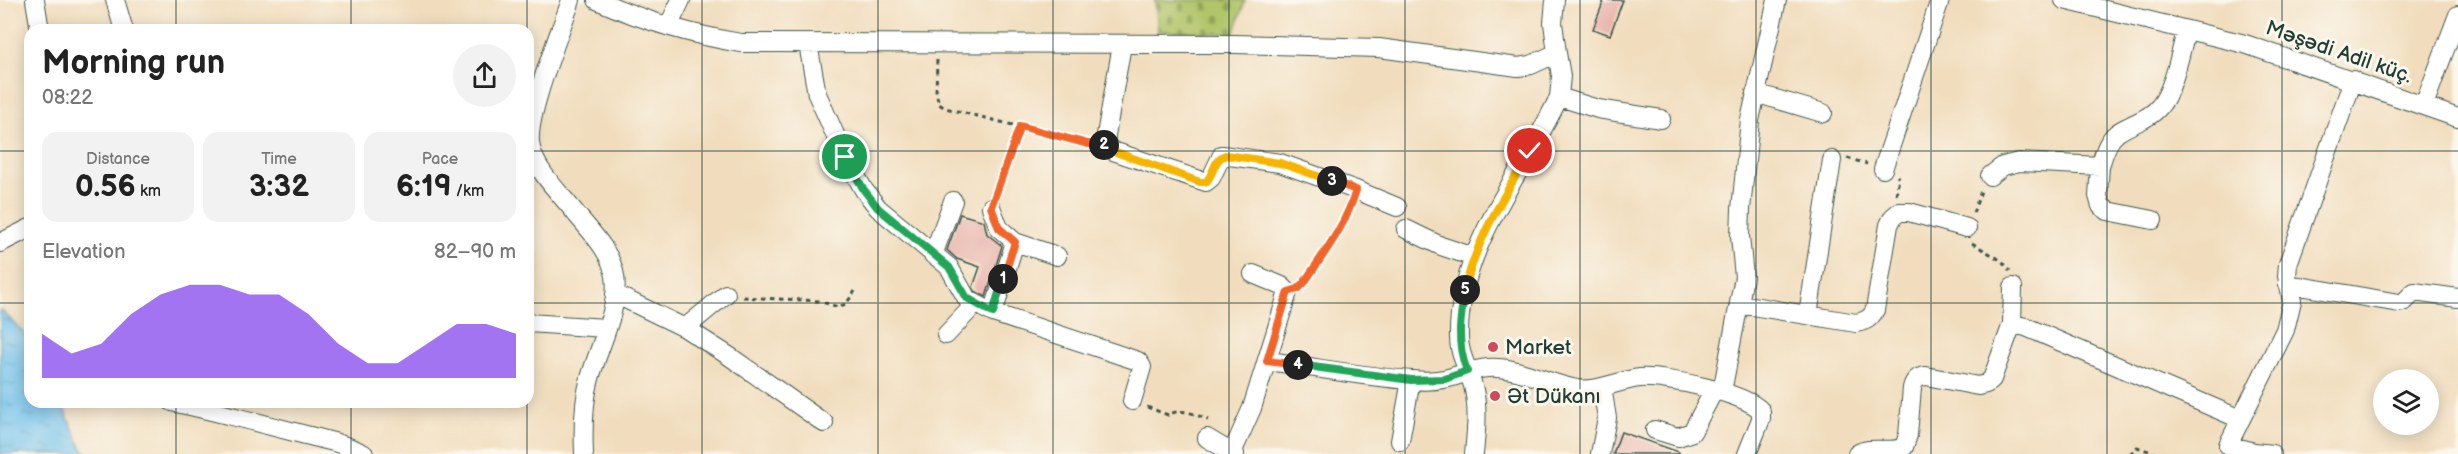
<!DOCTYPE html>
<meta charset="utf-8">
<style>
:root{--surface:#fff;--page:#f2f2f2;--text:#222;--muted:#767676;--accent:#7c3aed}
body{margin:0;font-family:"Balsamiq Sans",sans-serif;background:var(--page);color:var(--text);height:100vh;display:flex;flex-direction:column;font-size:22px;white-space:nowrap}
*{box-sizing:border-box;margin:0}
p{font-size:20px;color:var(--muted)}
.icon{flex:none;width:33px;height:33px;fill:none;stroke:currentColor;stroke-width:2;stroke-linecap:round;stroke-linejoin:round}
.map{position:relative;flex:1;overflow:hidden}
.sheet{position:absolute;left:24px;top:24px;width:510px;height:384px;display:flex;flex-direction:column;background:var(--surface);border-radius:18px;box-shadow:0 3px 15px #0003}
.sheet>*{flex:none}
.fabs{position:absolute;left:2373px;top:369px;display:grid;gap:12px}
.fabs a{display:grid;place-items:center;width:66px;height:66px;border-radius:50%;background:var(--surface);box-shadow:0 3px 15px #0003;font-size:30px}
.pin{position:absolute;display:grid;place-items:center;width:51px;height:51px;color:#fff;margin:-26px;border:3px solid #fff;border-radius:50%;box-shadow:0 2px 6px #0007}
.km{position:absolute;width:30px;height:30px;margin:-15px;border-radius:50%;background:#222;color:#fff;font-size:16px;line-height:30px;text-align:center}
.round{display:grid;place-items:center;flex:none;width:63px;height:63px;border-radius:32px;background:var(--page)}
.summary{display:flex;align-items:center;justify-content:space-between;height:102px;padding:0 18px}
h1{font-size:33px;font-weight:800;line-height:45px}
.metrics{display:grid;grid-template-columns:repeat(3,1fr);gap:9px;height:102px;padding:6px 18px}
.metrics div{display:grid;align-content:center;border-radius:15px;background:var(--page);text-align:center}
.metrics b{font-size:30px;font-weight:800}
.metrics small{font-size:16px;font-weight:400}
.metrics p{font-size:16px}
.chart{height:168px;padding:12px 18px}
.chart p{display:flex;justify-content:space-between}
.chart svg{width:100%;height:108px;margin-top:6px;fill:var(--accent);opacity:.7}
.map>svg:first-child{display:block}
.cemetery{fill:url(#cemetery-stones);stroke:#68804e;stroke-width:1.5}
.water{fill:url(#water-ripples);stroke:#487f90;stroke-width:1.5}
.building{fill:#e8b2ab}
.lines{fill:none;stroke-linecap:round;stroke-linejoin:round}
.minor-casing{stroke:#3e5549;stroke-width:20}
.path{stroke:#3e5549;stroke-width:3;stroke-dasharray:4.5 4.5;stroke-linecap:butt}
.minor{stroke:#fff;stroke-width:18}
.split-1-casing{stroke:#fff;stroke-width:12}
.split-2-casing{stroke:#fff;stroke-width:12}
.split-3-casing{stroke:#fff;stroke-width:12}
.split-4-casing{stroke:#fff;stroke-width:12}
.split-5-casing{stroke:#fff;stroke-width:12}
.split-6-casing{stroke:#fff;stroke-width:12}
.split-1{stroke:#22a559;stroke-width:8}
.split-2{stroke:#f0652b;stroke-width:8}
.split-3{stroke:#f5b400;stroke-width:8}
.split-4{stroke:#f0652b;stroke-width:8}
.split-5{stroke:#22a559;stroke-width:8}
.split-6{stroke:#f5b400;stroke-width:8}
.grid{fill:none;stroke:#1f3d34;stroke-width:1.5;stroke-opacity:0.55}
.poi-dot{fill:#d1495b;stroke:#fbf7ec;stroke-width:2}
.labels{text-anchor:middle;dominant-baseline:central;stroke-width:6;stroke-linejoin:round;paint-order:stroke}
.street-label{font-size:21px;fill:#1f3d34;stroke:#fbf7ec}
.poi-label{font-size:21px;fill:#1f3d34;stroke:#fbf7ec;text-anchor:start}
</style>
<div class="map">
<svg width="2458" height="454" viewBox="0 0 2458 454">
<defs>
<pattern id="cemetery-stones" width="16" height="16" patternUnits="userSpaceOnUse" patternTransform="scale(1.5)"><rect width="16" height="16" fill="#b1c468"/><path d="M2 7V4a2 2 0 0 1 4 0v3zM10 15v-3a2 2 0 0 1 4 0v3z" fill="#8fa056"/></pattern>
<pattern id="water-ripples" width="26" height="14" patternUnits="userSpaceOnUse" patternTransform="scale(1.5)"><rect width="26" height="14" fill="#71c1ec"/><path d="M2 4q2-2 4 0t4 0M15 11q2-2 4 0t4 0" fill="none" stroke="#5c9ec0"/></pattern>
</defs>
<rect width="100%" height="100%" fill="#fbf7ec"/>
<filter id="ink" filterUnits="userSpaceOnUse"><feTurbulence type="fractalNoise" baseFrequency=".0167" numOctaves="2"/><feDisplacementMap in="SourceGraphic" scale="12" xChannelSelector="R" yChannelSelector="G"/><feConvolveMatrix kernelMatrix="1 2 1 2 8 2 1 2 1" color-interpolation-filters="sRGB"/></filter>
<filter id="wash" filterUnits="userSpaceOnUse"><feTurbulence type="fractalNoise" baseFrequency=".008" numOctaves="4" result="noise"/><feDisplacementMap in="SourceGraphic" scale="24" xChannelSelector="R" yChannelSelector="G"/><feGaussianBlur stdDeviation="1.35" result="paint"/><feColorMatrix in="noise" values="0 0 0 0 0 0 0 0 0 0 0 0 0 0 0 0 0 1.4 0 .05"/><feComposite in="paint" operator="in"/></filter>
<g filter="url(#wash)">
<rect width="100%" height="100%" fill="#f1ddbd"/>
<!-- cemetery -->
<path class="cemetery" d="M1155,0H1245L1234,34L1158,31Z"/>
<!-- water -->
<path class="water" d="M0,309L30,339V402H61L82,449L89,454H0Z"/>
<g id="blocks">
<!-- building -->
<path class="building" d="M1604,0H1623L1610,35L1593,29Z
M960,214L984,221L987,234L1002,246L986,297L975,291L973,287L980,267L957,259L947,250Z
M1621,432L1679,452V454H1613Z"/>
</g>
</g>
<g filter="url(#ink)">
<use href="#blocks" fill-opacity="0" stroke="#3e5549" stroke-width="1.5"/>
<g class="lines">
<defs>
<path id="minor" d="M35,0L40,30
M115,0L124,30
M571,0C561,31 523,121 531,148C537,173 562,195 577,215C592,233 611,252 615,276C620,309 597,350 589,382C583,405 583,430 584,454
M597,0C642,20 692,35 741,43L1236,44L1379,48L1518,67L1531,65L1557,53L1553,23L1555,0
M2064,0L2245,44L2458,118
M669,25L681,0
M808,44L817,94L845,157L864,190L878,208L949,267L967,299L993,313L1138,361L1142,367L1132,401
M1122,45L1106,135V145L1113,151L1206,182L1211,178L1222,155L1280,163L1356,190L1397,207
M1755,93L1823,113
M1559,97L1598,109L1661,119
M2424,105L2458,15
M2100,166L2098,196L2101,206L2108,211L2153,220
M1883,169L1940,0
M1990,176L2003,166L2019,162L2100,166C2104,154 2107,141 2117,133C2131,123 2149,120 2160,106C2174,89 2180,53 2186,32
M991,207L999,228L1015,242L993,313
M1406,229L1441,246L1474,257
M1015,242L1057,256
M0,243L30,228
M933,255L953,201
M2288,284L2399,303L2405,301L2414,292L2458,298
M2013,287L2012,324L2026,327L2240,419
M615,294L685,328L729,356L824,423
M1740,304L1856,323C1866,321 1870,319 1875,310L1889,225L1893,217L1899,212H1909L1967,228
M1808,315L1832,160
M528,323L606,328
M685,328L726,294
M946,335L975,304
M1267,361C1315,367 1364,377 1412,380C1423,381 1434,381 1444,379C1459,376 1472,369 1488,368C1519,366 1547,384 1577,389C1598,392 1619,380 1640,378C1664,376 1746,393 1761,411V419L1747,454
M1722,392L1744,277L1740,236L1741,209L1750,120L1777,0
M172,402C214,411 256,422 298,433C320,439 344,443 364,454
M1655,430L1678,437L1692,432L1714,390
M1207,438L1232,453
M1400,441L1411,380
M1235,454L1232,453L1252,408L1288,292L1282,286L1253,274
M1474,454C1476,432 1479,408 1473,386C1469,369 1459,356 1459,338C1457,247 1523,175 1559,97L1561,76L1557,53
M1600,454L1607,418L1602,387
M1857,454C1871,445 1890,454 1904,447L1908,435L1912,388C1914,380 1917,377 1926,376L1978,386L1986,384L1992,379L2012,324
M2272,454L2254,452L2228,445L2285,330L2292,301L2287,276L2288,264L2353,80"/>
</defs>
<!-- minor casing -->
<use href="#minor" class="minor-casing"/>
<!-- path -->
<path class="path" d="M937,60L936,93L939,104L945,108L1089,144
M1847,158L1867,164
M996,193L1020,126
M1896,195L1899,178L1897,176
M1973,213L1981,191
M1972,243L2002,261L2010,271
M1302,285L1340,229L1351,207
M743,297L819,301L838,307L846,304L855,291
M1147,407L1168,415C1183,407 1194,414 1208,420
M2130,454L2137,447L2157,454"/>
<!-- minor -->
<use href="#minor" class="minor"/>
</g>
</g>
<g class="lines" filter="url(#ink)">
<defs>
<path id="split-1" d="M845,157L864,190L878,208L949,267L967,298L993,313L1003,279"/>
<path id="split-2" d="M1003,279L1015,242L999,228L991,207L1020,126L1088,144L1104,145"/>
<path id="split-3" d="M1104,145L1113,151L1200,182H1206C1214,174 1214,158 1226,155L1280,163L1332,181"/>
<path id="split-4" d="M1298,365L1267,361L1288,292L1298,289L1304,283C1324,253 1346,225 1356,190L1332,181"/>
<path id="split-5" d="M1298,365L1411,380L1445,379L1467,371C1456,343 1460,319 1465,290"/>
<path id="split-6" d="M1465,290C1476,238 1505,196 1530,151"/>
</defs>
<!-- split-1 casing -->
<use href="#split-1" class="split-1-casing"/>
<!-- split-2 casing -->
<use href="#split-2" class="split-2-casing"/>
<!-- split-3 casing -->
<use href="#split-3" class="split-3-casing"/>
<!-- split-4 casing -->
<use href="#split-4" class="split-4-casing"/>
<!-- split-5 casing -->
<use href="#split-5" class="split-5-casing"/>
<!-- split-6 casing -->
<use href="#split-6" class="split-6-casing"/>
<!-- split-1 -->
<use href="#split-1" class="split-1"/>
<!-- split-2 -->
<use href="#split-2" class="split-2"/>
<!-- split-3 -->
<use href="#split-3" class="split-3"/>
<!-- split-4 -->
<use href="#split-4" class="split-4"/>
<!-- split-5 -->
<use href="#split-5" class="split-5"/>
<!-- split-6 -->
<use href="#split-6" class="split-6"/>
</g>
<!-- grid -->
<path class="grid" d="M176,0V30M351,0V30M527,0V30M702,0V454M878,0V454M1053,0V454M1229,0V454M1405,0V454M1580,0V454M1756,0V454M1931,0V454M2107,0V454M2282,0V454M0,151H30M528,151H2458M0,303H30M528,303H2458M176,402V454M351,402V454M527,402V454"/>
<!-- markers -->
<g class="poi-dot">
<circle cx="1493" cy="347" r="6"/>
<circle cx="1495" cy="396" r="6"/>
</g>
<g class="labels">
<!-- street labels -->
<g class="street-label">
<text transform="translate(2339 52) rotate(19)">Məşədi Adil küç.</text>
</g>
<!-- poi labels -->
<g class="poi-label">
<text x="1505" y="347">Market</text>
<text x="1507" y="396">Ət Dükanı</text>
</g>
</g>
</svg>
<div class="fabs">
<a><svg class="icon" aria-label="layers" viewBox="0 0 24 24"><path d="M12 4l9 5-9 5-9-5zM3 14l9 5 9-5"/></svg></a>
</div>
<div class="pin" style="left:845px;top:157px;background:#1e9e55"><svg class="icon" aria-label="arrive" viewBox="0 0 24 24"><path d="M6 21V4h12l-3 4 3 4H6"/></svg></div>
<div class="pin" style="left:1530px;top:151px;background:#d93025"><svg class="icon" aria-label="check" viewBox="0 0 24 24"><path d="M5 12l5 5 9-10"/></svg></div>
<b class="km" style="left:1003px;top:279px">1</b>
<b class="km" style="left:1104px;top:145px">2</b>
<b class="km" style="left:1332px;top:181px">3</b>
<b class="km" style="left:1298px;top:365px">4</b>
<b class="km" style="left:1465px;top:290px">5</b>
<section class="sheet">
<div class="summary"><div><h1>Morning run</h1><p>08:22</p></div><a class="round"><svg class="icon" aria-label="share" viewBox="0 0 24 24"><path d="M12 15V3M7 8l5-5 5 5M5 13v7h14v-7"/></svg></a></div>
<div class="metrics">
<div><p>Distance</p><b>0.56<small> km</small></b></div>
<div><p>Time</p><b>3:32</b></div>
<div><p>Pace</p><b>6:19<small> /km</small></b></div>
</div>
<div class="chart"><p><span>Elevation</span>82–90 m</p>
<svg viewBox="0 0 160 44" preserveAspectRatio="none"><path d="M0 44V26L10 34L20 30L30 18L40 10L50 6L60 6L70 10L80 10L90 18L100 30L110 38L120 38L130 30L140 22L150 22L160 26V44z"/></svg>
</div>
</section>
</div>
